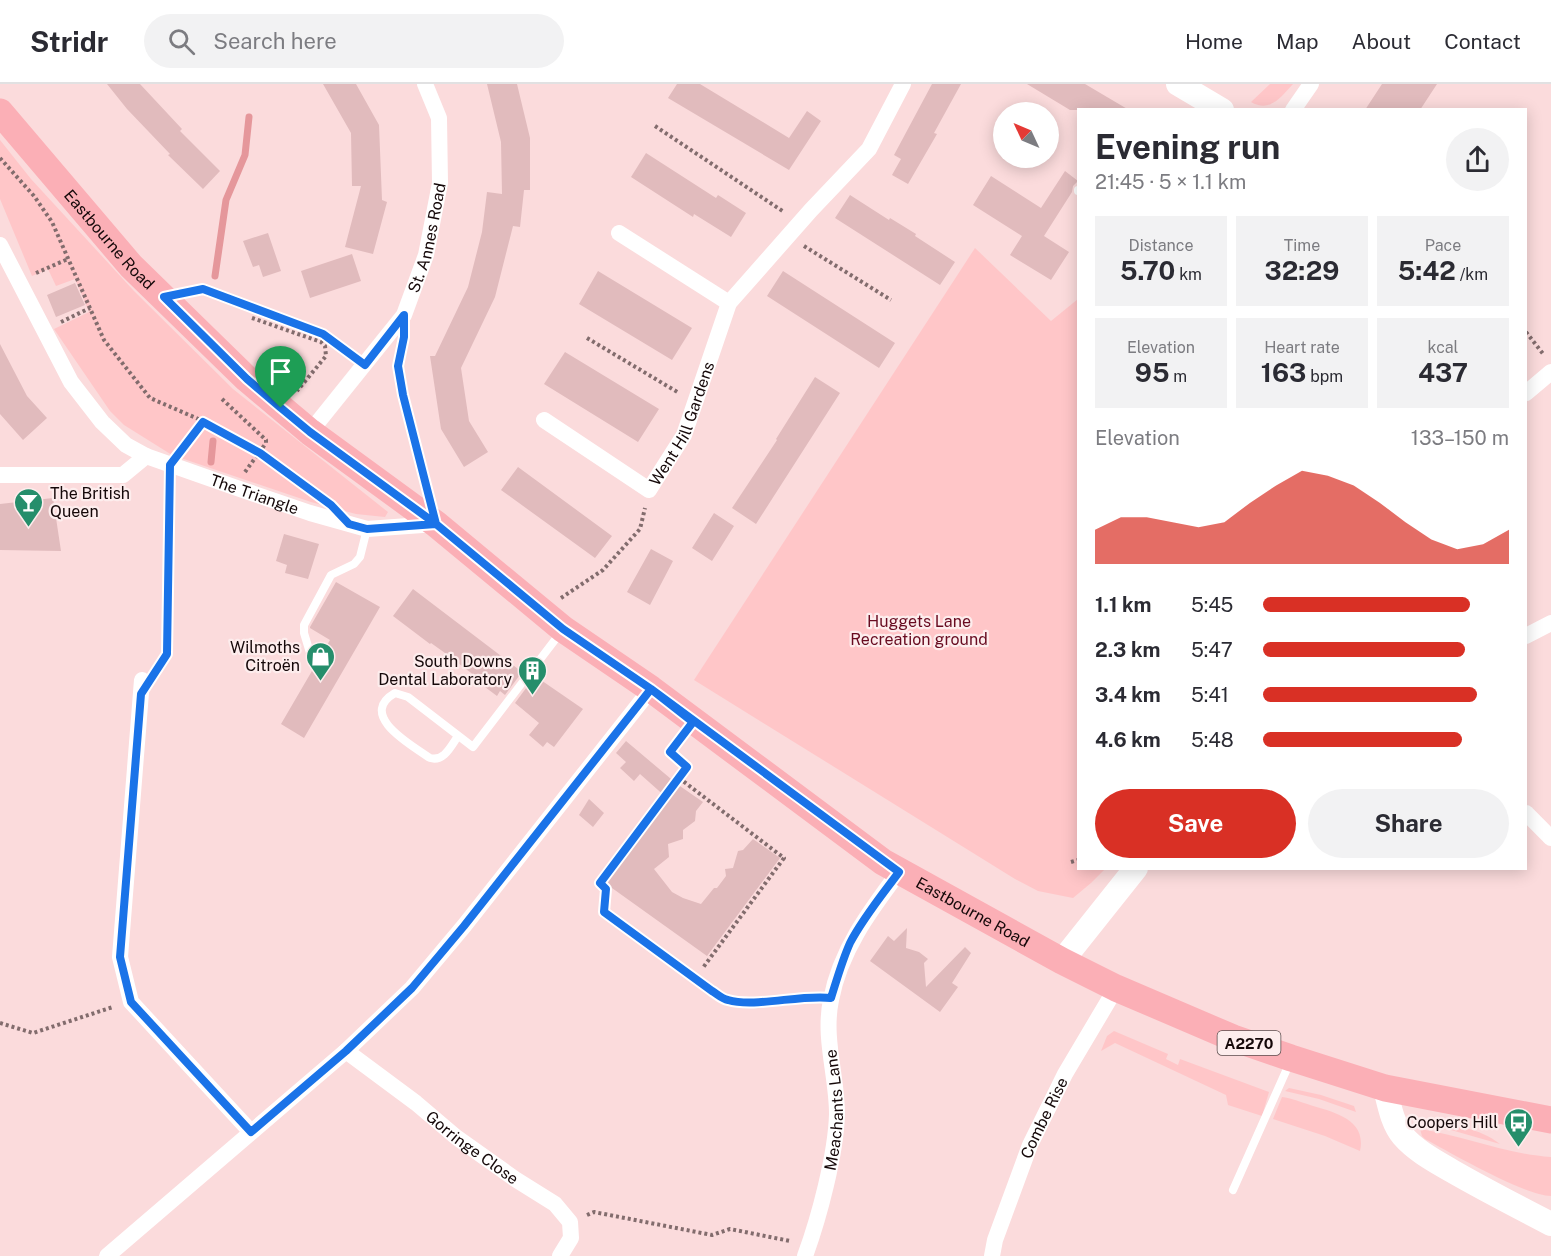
<!DOCTYPE html>
<meta charset="utf-8">
<style>
:root{--surface:#fff;--page:#f2f2f3;--text:#2b2b33;--muted:#7c7c81;--line:#e1e1e2;--accent:#d93025}
body{margin:0;font-family:"Public Sans",sans-serif;background:var(--page);color:var(--text);height:100vh;display:flex;flex-direction:column;font-size:22px;white-space:nowrap}
*{box-sizing:border-box;margin:0}
p{font-size:20px;color:var(--muted)}
.icon{flex:none;width:33px;height:33px;fill:none;stroke:currentColor;stroke-width:2;stroke-linecap:round;stroke-linejoin:round}
.map{position:relative;flex:1;overflow:hidden}
.drawer{position:absolute;left:1077px;top:24px;width:450px;height:762px;display:flex;flex-direction:column;background:var(--surface);border-radius:0px;box-shadow:0 3px 15px #0003}
.drawer>*{flex:none}
.needle{width:39px;rotate:314deg}
.fabs{position:absolute;left:993px;top:18px;display:grid;gap:12px}
.fabs a{display:grid;place-items:center;width:66px;height:66px;border-radius:50%;background:var(--surface);box-shadow:0 3px 15px #0003;font-size:30px}
.pin{position:absolute;display:grid;place-items:center;width:51px;height:51px;color:#fff;margin:-62px -26px;border-radius:50% 50% 50% 0;rotate:-45deg;box-shadow:0 0 6px #0007}
.pin .icon{rotate:45deg}
.round{display:grid;place-items:center;flex:none;width:63px;height:63px;border-radius:32px;background:var(--page)}
.head{display:flex;align-items:center;justify-content:space-between;height:102px;padding:0 18px}
h1{font-size:33px;font-weight:700;line-height:45px}
.metrics{display:grid;grid-template-columns:repeat(3,1fr);gap:9px;height:102px;padding:6px 18px}
.metrics div{display:grid;align-content:center;border-radius:0px;background:var(--page);text-align:center}
.metrics b{font-size:26px;font-weight:700}
.metrics small{font-size:16px;font-weight:400}
.metrics p{font-size:16px}
.chart{height:168px;padding:12px 18px}
.chart p{display:flex;justify-content:space-between}
.chart svg{width:100%;height:108px;margin-top:6px;fill:var(--accent);opacity:.7}
.button{display:flex;gap:12px;margin-top:auto;padding:12px 18px}
.button a{flex:1;height:69px;border-radius:36px;background:var(--accent);color:#fff;font-size:24px;font-weight:700;line-height:69px;text-align:center}
.button a+a{background:var(--page);color:var(--text)}
ul{padding:0 18px;list-style:none;font-size:20px}
li{display:grid;grid-template-columns:96px 72px 1fr;align-items:center;height:45px}
li i{height:15px;border-radius:8px;background:var(--accent)}
header{display:flex;align-items:center;gap:36px;box-sizing:border-box;height:84px;padding:0 30px;background:var(--surface);border-bottom:2px solid var(--line)}
header strong{font-size:28px}
nav{display:flex;gap:33px;margin-inline-start:auto;font-size:21px}
.search{width:420px;height:54px;background:var(--page);display:flex;align-items:center;gap:15px;box-sizing:border-box;padding:0 21px;border-radius:33px;color:var(--muted);font-size:22px}
.map>svg:first-child{display:block}
.green{fill:#ffc6c8}
.lines{fill:none;stroke-linecap:round;stroke-linejoin:round}
.stream{stroke:#e5979b;stroke-width:7}
.building{fill:#e1bbbd}
.path{stroke:#826c6d;stroke-width:4;stroke-dasharray:3 3;stroke-linecap:butt}
.lane{stroke:#fff;stroke-width:8}
.street{stroke:#fff;stroke-width:16}
.secondary{stroke:#fff;stroke-width:24}
.primary{stroke:#fbafb6;stroke-width:27}
.route-casing{stroke:#fff;stroke-width:12}
.route{stroke:#1a73e8;stroke-width:8}
.labels{text-anchor:middle;dominant-baseline:central;stroke-width:4.5;stroke-linejoin:round;paint-order:stroke}
.shield{fill:#fdeded;stroke:#5b4d4d;stroke-width:1.5}
.shield-label{font-size:15px;font-weight:bold;fill:#150809}
.street-label{font-size:16px;fill:#150809;stroke:#fdeded}
.poi-label{font-size:16px;fill:#150809;stroke:#fdeded;text-anchor:end}
.park-label{font-size:16px;fill:#680b20;stroke:#fdeded}
</style>
<header>
<strong>Stridr</strong>
<div class="search"><svg class="icon" aria-label="search" viewBox="0 0 24 24"><circle cx="10" cy="10" r="6"/><path d="M15 15l6 6"/></svg>Search here</div>
<nav><a>Home</a><a>Map</a><a>About</a><a>Contact</a></nav>
</header>
<div class="map">
<svg width="1551" height="1172" viewBox="0 0 1551 1172">
<rect width="100%" height="100%" fill="#fbdbdc"/>
<!-- green -->
<path class="green" d="M1270,0H1293C1281,13 1270,29 1251,18Z
M0,56L31,95L134,207L233,305L388,428L385,433L356,430L311,418L172,371L124,341L110,327L54,245L89,228L75,195L56,202L48,185L32,192L0,115Z
M975,164L1051,237L1078,215V784L1105,785L1091,799L1073,814L1038,807L1015,795L694,596Z
M1114,947L1168,970L1166,975L1178,981L1180,975L1269,1008L1262,1032L1228,1021L1226,1011L1115,959L1101,967L1107,952Z
M1289,1004L1321,1011L1354,1022L1356,1028L1319,1015L1285,1007Z
M1282,1013C1291,1014 1301,1018 1310,1021C1333,1028 1367,1035 1360,1067L1325,1052L1273,1035Z
M1427,1036C1452,1041 1480,1044 1500,1060L1451,1046L1421,1041Z
M1420,1045C1465,1052 1506,1070 1551,1073V1112C1523,1111 1453,1070 1425,1055L1422,1052Z"/>
<g class="lines">
<!-- stream -->
<path class="stream" d="M215,192L226,116L245,71L249,33
M211,378L213,357"/>
</g>
<!-- building -->
<path class="building" d="M107,0H140L182,45L180,47L220,87L203,105L168,71L170,70L127,25Z
M323,0H356L379,41L382,116L387,118L373,170L345,163L361,102H352L351,49Z
M487,0H517L530,54V106H524L520,143L513,142L495,213L461,284L469,337L488,368L464,383L441,345L430,272H435L468,203L482,148L487,108L502,110L501,58Z
M677,0H700L789,54L807,27L821,37L789,86L668,14Z
M932,0H961L934,49L937,50L908,100L892,91L901,75L894,71Z
M1027,0H1085L1129,26H1070Z
M1382,0H1437L1420,26H1365Z
M646,69L716,114L718,111L746,129L731,153L694,130L693,133L631,93Z
M1065,87L1078,97L1073,102L1072,108L1044,152L1069,168L1051,196L1010,171L1022,152L973,121L991,92L1041,124Z
M850,111L889,136L890,134L916,150L915,152L955,178L940,201L835,134Z
M268,149L281,187L263,193L259,181L253,183L243,157Z
M352,170L361,197L310,214L301,187Z
M598,187L692,244L672,276L579,220Z
M783,187L895,259L879,284L767,212Z
M75,199L85,221L56,233L47,211Z
M0,260L27,312L47,334L23,356L0,330Z
M565,268L659,325L638,358L544,300Z
M815,293L840,309L756,440L732,424L777,356L776,355Z
M518,383L612,452L595,474L501,406Z
M53,414L61,467L0,466V420Z
M714,429L734,442L712,477L692,464Z
M284,450L319,460L308,495L285,489L287,481L276,477Z
M651,465L673,477L650,521L627,508Z
M336,498L380,523L304,654L281,640L330,556L310,544V543Z
M413,505L522,588L505,611L500,607L497,612L481,600L483,598L445,569L431,559L430,560L393,532Z
M535,592L583,625L554,663L547,658L543,663L529,651L539,639L515,619Z
M626,657L677,700L703,718L696,727L695,737L683,746V755L668,760L669,773L654,785L672,808L683,814L701,820L714,804H717L726,792L725,785L733,784L738,767L743,766L753,755L780,774L707,872L605,799L667,714L640,690L634,697L620,684L626,678L616,669Z
M589,715L604,729L593,743L579,731Z
M907,844L906,864L919,868L928,875L924,879L926,903L965,863L971,869L952,899L958,903L940,928L870,877L888,852L894,857Z"/>
<g class="lines">
<!-- path -->
<path class="path" d="M655,42L784,128
M0,74L34,112L52,138L104,256L150,314L203,337L260,369L314,409
M804,162L891,216
M36,189L68,175
M193,207L203,205L323,250L350,270
M252,234L321,258L325,262L326,272L297,307
M61,238L90,224
M1526,248L1544,271
M587,254L679,309
M401,266L398,282L403,311L427,405
M222,315L266,356V359L245,388
M182,366L203,337
M561,514L603,486L640,445L645,424
M156,587L167,570L170,399
M679,694L784,774L702,885
M1071,778L1078,776
M605,816L606,805L600,799L687,683L670,668L680,654
M0,939L33,949L113,923
M587,1131L594,1128L712,1151L730,1145L790,1157"/>
<!-- lane -->
<path class="lane" d="M1078,106V107
M311,572L304,549V541L331,491L354,480L360,473L367,445
M458,652C451,662 444,678 430,674C411,661 357,631 395,609L408,613L473,663L561,548
M604,828L712,907C717,911 722,915 728,916C756,924 801,910 831,914
M1233,1106L1290,978"/>
<!-- street -->
<g class="street">
<path d="M1293,26L1311,0"/>
<path d="M619,149L729,219"/>
<path id="s1" d="M0,161L71,298L102,338L126,361L146,372L234,403L310,429L367,445L436,440"/>
<path d="M1526,309L1551,288"/>
<path id="s2" d="M544,336L649,406L684,351L729,219L811,126L869,65L903,0"/>
<path id="s3" d="M310,348L404,231L426,171L440,99L439,34L425,0"/>
<path d="M0,391H123L146,372"/>
<path d="M1526,552L1551,539"/>
<path d="M142,596L120,873L131,918L251,1048"/>
<path d="M1526,729L1551,754"/>
<path id="s4" d="M346,967L416,1019L456,1053L515,1095L555,1120L570,1138L571,1154L560,1172"/>
<path d="M107,1172L346,967L412,904L464,842L651,605"/>
<path id="s5" d="M805,1172C819,1134 836,1070 837,1030C837,992 823,954 831,916C840,867 869,828 899,788"/>
<path id="s6" d="M992,1172L995,1156L1030,1061L1065,990L1116,904"/>
</g>
<!-- secondary -->
<path class="secondary" d="M1178,0L1222,26
M1062,877L1136,784
M1385,1004C1389,1020 1392,1039 1403,1052C1416,1067 1435,1077 1452,1087C1485,1106 1518,1123 1551,1140"/>
<!-- primary -->
<path class="primary" id="s7" d="M0,28L131,182L247,295L310,348L436,440L563,545L651,605L883,778L1062,877L1116,904L1233,954L1291,974L1385,1004L1551,1036"/>
</g>
<g class="lines">
<defs>
<path id="route" d="M281,324L310,348L436,440L367,445L349,440L331,421L260,369L203,338L170,381L167,570L141,610L120,873L131,918L251,1048L346,967L412,904L464,842L651,605L899,788C882,811 863,834 850,859C842,877 837,895 831,914C801,910 755,924 728,916C722,915 717,910 712,907L604,828L606,805L600,799L687,683L670,668L693,638L651,605L563,545L436,440L403,311L398,282L404,253V231L365,281L323,250L203,205L164,213L247,295L281,324"/>
</defs>
<!-- route casing -->
<use href="#route" class="route-casing"/>
<!-- route -->
<use href="#route" class="route"/>
</g>
<!-- icons -->
<defs>
<symbol id="bar-pin" viewBox="-11 -11 22 30"><path d="M0 17L-7.5 6A9.5 9.5 0 1 1 7.5 6Z" fill="#258e6b" stroke="#fdeded"/><path d="M-6-5H6L.8 .8V4.5H3.5V6h-7V4.5H-.8V.8Z" fill="#fff"/></symbol>
<symbol id="shop-pin" viewBox="-11 -11 22 30"><path d="M0 17L-7.5 6A9.5 9.5 0 1 1 7.5 6Z" fill="#258e6b" stroke="#fdeded"/><path d="M-5-2.5h2.3a2.7 3.5 0 0 1 5.4 0H5L5.5 6h-11ZM-1.5-2.5h3a1.5 2.3 0 0 0-3 0Z" fill="#fff"/></symbol>
<symbol id="building-pin" viewBox="-11 -11 22 30"><path d="M0 17L-7.5 6A9.5 9.5 0 1 1 7.5 6Z" fill="#258e6b" stroke="#fdeded"/><path d="M-4-6H4V6H1V3H-1V6H-4ZM-2.5-4.3h1.7v1.8h-1.7ZM.8-4.3h1.7v1.8H.8ZM-2.5-1h1.7V.8h-1.7ZM.8-1h1.7V.8H.8Z" fill="#fff"/></symbol>
<symbol id="bus-pin" viewBox="-11 -11 22 30"><path d="M0 17L-7.5 6A9.5 9.5 0 1 1 7.5 6Z" fill="#258e6b" stroke="#fdeded"/><path d="M-5-6H5V4H4V6H2V4H-2V6H-4V4H-5ZM-3.5-4V0h7V-4ZM-3.5 1.2v1.5H-2V1.2ZM2 1.2v1.5H3.5V1.2Z" fill="#fff"/></symbol>
</defs>
<g fill-rule="evenodd">
<use href="#bar-pin" x="12" y="402" width="33" height="45"/>
<use href="#shop-pin" x="304" y="556" width="33" height="45"/>
<use href="#building-pin" x="516" y="570" width="33" height="45"/>
<use href="#bus-pin" x="1502" y="1022" width="33" height="45"/>
</g>
<g class="labels">
<!-- shield labels -->
<rect class="shield" x="1217.5" y="947" width="63" height="24" rx="4.5"/>
<g class="shield-label">
<text x="1249" y="959">A2270</text>
</g>
<!-- street labels -->
<g class="street-label">
<text stroke="none"><textPath href="#s7" startOffset="168">Eastbourne Road</textPath></text>
<text stroke="none"><textPath href="#s3" startOffset="231">St. Annes Road</textPath></text>
<text stroke="none"><textPath href="#s2" startOffset="201">Went Hill Gardens</textPath></text>
<text stroke="none"><textPath href="#s1" startOffset="376">The Triangle</textPath></text>
<text stroke="none"><textPath href="#s7" startOffset="1266">Eastbourne Road</textPath></text>
<text stroke="none"><textPath href="#s5" startOffset="150">Meachants Lane</textPath></text>
<text stroke="none"><textPath href="#s6" startOffset="148">Combe Rise</textPath></text>
<text stroke="none"><textPath href="#s4" startOffset="159">Gorringe Close</textPath></text>
</g>
<!-- poi labels -->
<g class="poi-label">
<text x="50" y="409" text-anchor="start">The British<tspan x="50" dy="18">Queen</tspan></text>
<text x="300" y="563">Wilmoths<tspan x="300" dy="18">Citroën</tspan></text>
<text x="512" y="577">South Downs<tspan x="512" dy="18">Dental Laboratory</tspan></text>
<text x="1498" y="1038">Coopers Hill</text>
</g>
<!-- park labels -->
<g class="park-label">
<text x="919" y="537">Huggets Lane<tspan x="919" dy="18">Recreation ground</tspan></text>
</g>
</g>
</svg>
<div class="fabs">
<a><svg class="needle" viewBox="-14 -14 28 28"><path d="M0-13l5 13h-10z" fill="#e53935"/><path d="M0 13l5-13h-10z" fill="#7c7c81"/></svg></a>
</div>
<div class="pin" style="left:281px;top:324px;background:#1e9e55"><svg class="icon" aria-label="arrive" viewBox="0 0 24 24"><path d="M6 21V4h12l-3 4 3 4H6"/></svg></div>
<section class="drawer">
<div class="head"><div><h1>Evening run</h1><p>21:45 · 5 × 1.1 km</p></div><a class="round"><svg class="icon" aria-label="share" viewBox="0 0 24 24"><path d="M12 15V3M7 8l5-5 5 5M5 13v7h14v-7"/></svg></a></div>
<div class="metrics">
<div><p>Distance</p><b>5.70<small> km</small></b></div>
<div><p>Time</p><b>32:29</b></div>
<div><p>Pace</p><b>5:42<small> /km</small></b></div>
</div>
<div class="metrics">
<div><p>Elevation</p><b>95<small> m</small></b></div>
<div><p>Heart rate</p><b>163<small> bpm</small></b></div>
<div><p>kcal</p><b>437</b></div>
</div>
<div class="chart"><p><span>Elevation</span>133–150 m</p>
<svg viewBox="0 0 160 44" preserveAspectRatio="none"><path d="M0 44V30L10 25L20 25L30 27L40 29L50 27L60 19L70 12L80 6L90 8L100 12L110 19L120 27L130 34L140 38L150 36L160 30V44z"/></svg>
</div>
<ul>
<li><b>1.1 km</b>5:45<i style="width:84%"></i></li>
<li><b>2.3 km</b>5:47<i style="width:82%"></i></li>
<li><b>3.4 km</b>5:41<i style="width:87%"></i></li>
<li><b>4.6 km</b>5:48<i style="width:81%"></i></li>
</ul>
<div class="button"><a>Save</a><a>Share</a></div>
</section>
</div>
